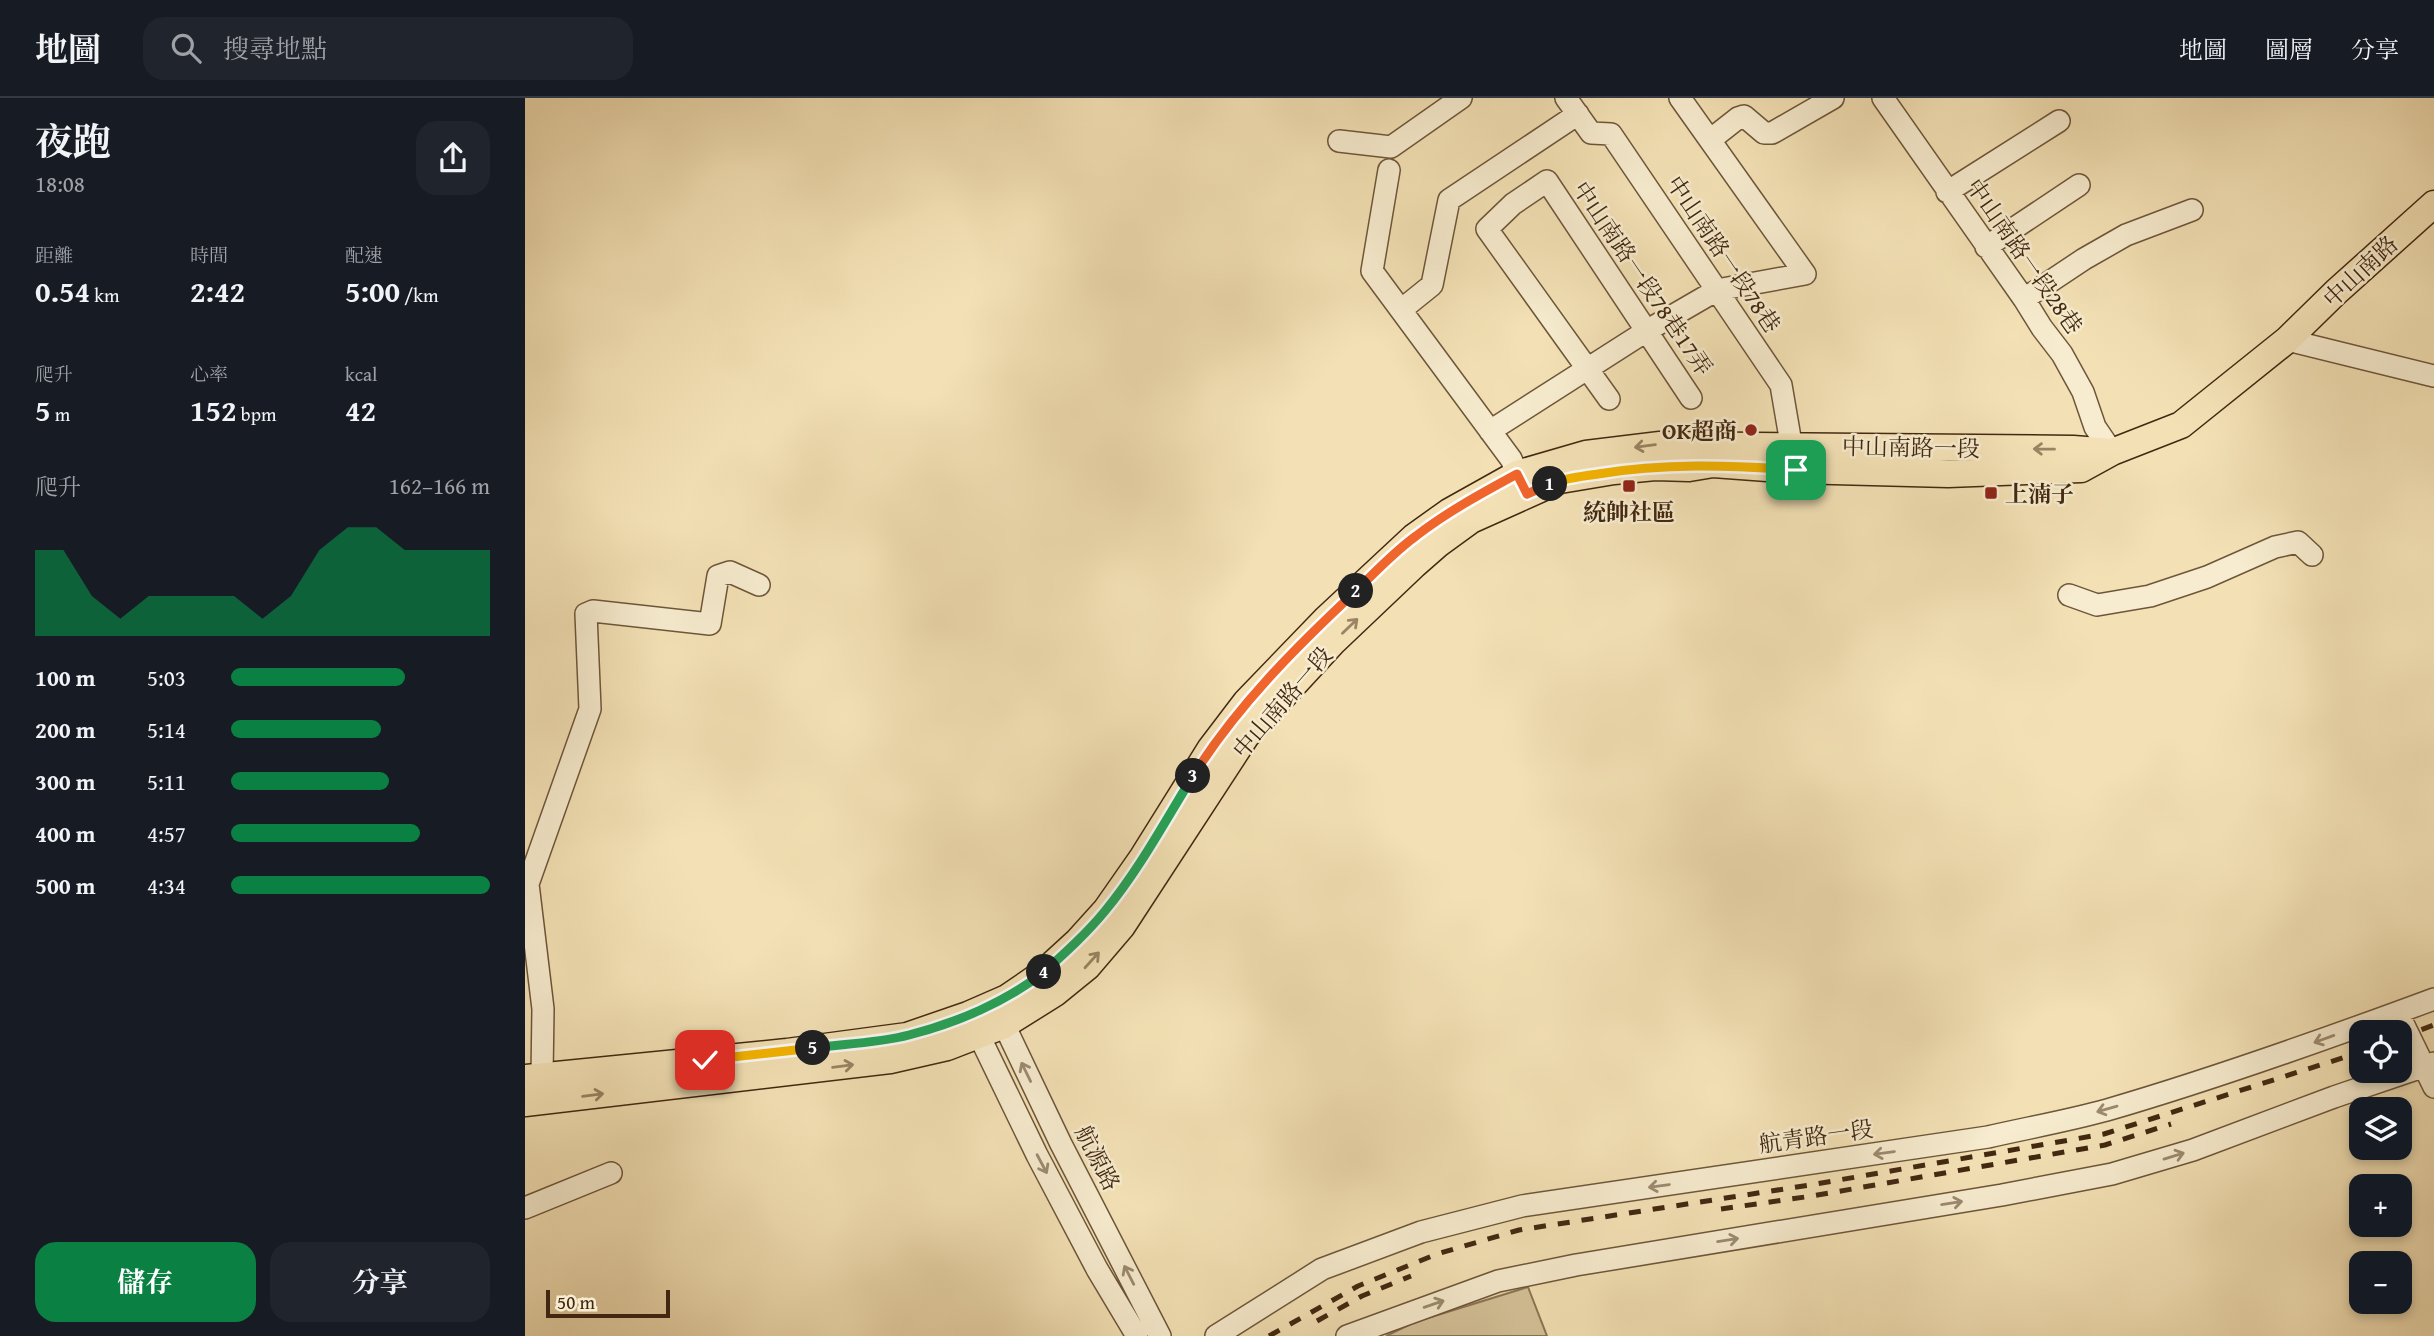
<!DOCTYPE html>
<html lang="zh-TW">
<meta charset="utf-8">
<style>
:root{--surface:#171b24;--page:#20242c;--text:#f1f3f6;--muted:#9ea1a6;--line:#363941;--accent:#0b8043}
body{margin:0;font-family:"Gentium Book Plus","Noto Serif TC",serif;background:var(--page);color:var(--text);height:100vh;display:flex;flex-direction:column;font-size:26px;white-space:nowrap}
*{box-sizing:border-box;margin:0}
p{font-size:23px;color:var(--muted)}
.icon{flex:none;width:38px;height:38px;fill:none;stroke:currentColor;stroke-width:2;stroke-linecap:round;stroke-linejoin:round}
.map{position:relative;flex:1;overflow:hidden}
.details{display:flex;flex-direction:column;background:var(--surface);width:525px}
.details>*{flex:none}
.buttons{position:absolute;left:1824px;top:922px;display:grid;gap:14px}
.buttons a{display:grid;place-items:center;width:63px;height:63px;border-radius:14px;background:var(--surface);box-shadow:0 4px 10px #0003;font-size:35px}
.scale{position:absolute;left:21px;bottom:18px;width:124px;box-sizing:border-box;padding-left:7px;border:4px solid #422811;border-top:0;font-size:19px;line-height:24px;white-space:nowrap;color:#422811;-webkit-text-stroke:5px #f7eccf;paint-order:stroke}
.pin{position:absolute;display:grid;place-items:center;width:60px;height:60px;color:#fff;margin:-30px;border-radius:14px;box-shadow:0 4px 10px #0006}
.km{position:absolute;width:35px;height:35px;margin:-18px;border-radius:50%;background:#222;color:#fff;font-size:19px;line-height:35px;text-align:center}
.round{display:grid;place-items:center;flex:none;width:74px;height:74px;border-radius:21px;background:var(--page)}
.summary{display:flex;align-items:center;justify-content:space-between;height:119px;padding:0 35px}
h1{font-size:38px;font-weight:700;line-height:52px}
.stats{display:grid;grid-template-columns:repeat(3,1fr);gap:10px;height:119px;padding:7px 35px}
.stats div{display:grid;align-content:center}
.stats b{font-size:30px;font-weight:700}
.stats small{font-size:19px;font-weight:400}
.stats p{font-size:19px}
.chart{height:196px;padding:14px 35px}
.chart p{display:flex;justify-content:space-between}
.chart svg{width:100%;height:126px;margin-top:7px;fill:var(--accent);opacity:.7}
.action{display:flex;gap:14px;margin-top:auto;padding:14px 35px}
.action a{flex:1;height:80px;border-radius:21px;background:var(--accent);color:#fff;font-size:28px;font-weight:700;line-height:80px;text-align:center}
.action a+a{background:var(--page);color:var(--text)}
ul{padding:0 35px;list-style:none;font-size:23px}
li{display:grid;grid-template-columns:112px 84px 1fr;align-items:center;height:52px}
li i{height:18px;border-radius:9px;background:var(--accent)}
header{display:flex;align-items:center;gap:42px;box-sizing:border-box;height:98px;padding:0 35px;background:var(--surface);border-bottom:2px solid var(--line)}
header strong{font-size:33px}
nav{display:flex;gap:38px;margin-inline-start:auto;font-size:24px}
.search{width:490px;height:63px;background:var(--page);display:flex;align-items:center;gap:18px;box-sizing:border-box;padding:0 24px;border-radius:21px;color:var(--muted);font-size:26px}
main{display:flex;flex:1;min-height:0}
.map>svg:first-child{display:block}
.green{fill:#d5c299;stroke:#8c7555;stroke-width:2}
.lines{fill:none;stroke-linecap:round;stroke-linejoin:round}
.minor-casing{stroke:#6e563a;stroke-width:24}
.major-casing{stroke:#422811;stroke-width:29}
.minor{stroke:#f7eccf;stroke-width:21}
.major{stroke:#f3e1b5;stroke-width:26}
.rail{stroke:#422811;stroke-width:5;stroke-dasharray:12 12;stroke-linecap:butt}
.oneway{stroke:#9a8463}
.oneway2{stroke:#9c8a70}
.split-1-casing{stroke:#fff;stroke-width:14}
.split-2-casing{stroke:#fff;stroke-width:14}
.split-3-casing{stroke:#fff;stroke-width:14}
.split-4-casing{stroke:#fff;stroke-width:14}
.split-5-casing{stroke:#fff;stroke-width:14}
.split-6-casing{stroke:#fff;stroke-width:14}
.split-1{stroke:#f5b400;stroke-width:9}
.split-2{stroke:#f0652b;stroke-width:9}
.split-3{stroke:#f0652b;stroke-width:9}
.split-4{stroke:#22a559;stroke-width:9}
.split-5{stroke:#22a559;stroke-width:9}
.split-6{stroke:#f5b400;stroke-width:9}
.poi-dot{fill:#8f2418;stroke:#f7eccf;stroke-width:2.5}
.labels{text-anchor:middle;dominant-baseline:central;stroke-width:5;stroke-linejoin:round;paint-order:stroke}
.street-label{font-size:23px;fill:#422811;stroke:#f7eccf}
.poi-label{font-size:23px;font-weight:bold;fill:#422811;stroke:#f7eccf;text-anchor:end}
</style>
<header>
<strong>地圖</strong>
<div class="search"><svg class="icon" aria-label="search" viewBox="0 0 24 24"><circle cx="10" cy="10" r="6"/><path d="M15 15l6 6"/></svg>搜尋地點</div>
<nav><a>地圖</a><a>圖層</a><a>分享</a></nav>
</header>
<main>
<section class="details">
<div class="summary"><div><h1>夜跑</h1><p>18:08</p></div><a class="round"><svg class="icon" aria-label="share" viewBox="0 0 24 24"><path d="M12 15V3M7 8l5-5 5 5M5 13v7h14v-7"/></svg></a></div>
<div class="stats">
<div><p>距離</p><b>0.54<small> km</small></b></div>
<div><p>時間</p><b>2:42</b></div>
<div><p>配速</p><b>5:00<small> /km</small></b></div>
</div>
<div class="stats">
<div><p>爬升</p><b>5<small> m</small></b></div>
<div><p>心率</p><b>152<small> bpm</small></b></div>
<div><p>kcal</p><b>42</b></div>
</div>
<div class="chart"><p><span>爬升</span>162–166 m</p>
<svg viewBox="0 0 160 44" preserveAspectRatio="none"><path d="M0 44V14L10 14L20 30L30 38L40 30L50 30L60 30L70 30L80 38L90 30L100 14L110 6L120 6L130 14L140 14L150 14L160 14V44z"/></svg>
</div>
<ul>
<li><b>100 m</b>5:03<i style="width:67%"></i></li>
<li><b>200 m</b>5:14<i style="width:58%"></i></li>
<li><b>300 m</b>5:11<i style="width:61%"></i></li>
<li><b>400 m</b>4:57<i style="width:73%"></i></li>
<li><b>500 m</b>4:34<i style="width:100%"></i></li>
</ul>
<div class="action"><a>儲存</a><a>分享</a></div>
</section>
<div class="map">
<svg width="1909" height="1238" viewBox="0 0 1909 1238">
<rect width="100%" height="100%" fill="#f3e1b5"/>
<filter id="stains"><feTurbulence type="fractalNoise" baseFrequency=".00286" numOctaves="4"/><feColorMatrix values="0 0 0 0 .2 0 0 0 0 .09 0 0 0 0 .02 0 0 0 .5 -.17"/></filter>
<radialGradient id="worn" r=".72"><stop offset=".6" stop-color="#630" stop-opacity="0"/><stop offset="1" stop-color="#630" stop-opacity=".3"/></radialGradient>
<!-- green -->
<path class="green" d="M1003,1189L1022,1238H861L890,1224Z"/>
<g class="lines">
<defs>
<path id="minor" d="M1041,0L1066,35L1086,36L1256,287L1269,363
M1358,0L1499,201L1517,230L1537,256L1558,294L1570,329L1587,354
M1185,42L1213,20L1219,18L1239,35H1247L1308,0
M814,43L866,49L936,0
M864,72L847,173L986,361L999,390
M1422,94L1534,23
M1461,149L1554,87
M1499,201L1559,161L1601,137L1667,112
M876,212L907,187L924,102L1053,16
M1762,242L1909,278
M1084,301L962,131L988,106L1022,83L1166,300
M965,333L1123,232L1192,192L1280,176L1155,0
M1544,497L1572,507L1625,498L1682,479L1750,449L1773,444L1787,457
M473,914L536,1046L635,1238
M1873,915L1909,989
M448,925L512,1057L572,1171L612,1238
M17,978L18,911L3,786L65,611L61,516L68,513L185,526L193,478L205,474L234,487
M0,1110L86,1075
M691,1238L797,1171L896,1134L997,1108L1463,1039C1502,1030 1542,1023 1582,1012C1692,980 1801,941 1909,901
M822,1238L973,1183L1051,1167L1477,1097L1587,1076L1668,1052L1809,999L1909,965"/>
<path id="major" d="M0,980L262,954L382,938L443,917L482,900L517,876L553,843L581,812L618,759L686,650L721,604L801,521L889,439L924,414L992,376L1061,356L1135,347L1548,351L1587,354
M0,1005L365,962L422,949L479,927L530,895L562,869L597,828L721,638L809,543L889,467L913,446L946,422L1035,382L1089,373L1130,369L1164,370L1188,366L1271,372L1423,376L1556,371L1587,354L1656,327L1762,242L1811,194L1909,106"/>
</defs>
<!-- minor casing -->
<use href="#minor" class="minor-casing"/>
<!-- major casing -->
<use href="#major" class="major-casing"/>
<!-- minor -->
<use href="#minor" class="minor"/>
<!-- major -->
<use href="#major" class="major"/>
<!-- rail -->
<path class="rail" d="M1874,940L1909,927
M1196,1111L1287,1098L1580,1047L1646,1026
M792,1223L837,1198L886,1178
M744,1238L833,1188L912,1156L994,1132L1285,1087L1579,1036L1836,954"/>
</g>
<!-- one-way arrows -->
<defs><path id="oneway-shaft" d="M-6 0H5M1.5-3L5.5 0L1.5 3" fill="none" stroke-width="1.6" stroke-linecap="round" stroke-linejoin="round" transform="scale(1.75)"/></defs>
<g class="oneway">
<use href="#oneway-shaft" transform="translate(1120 348) rotate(173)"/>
<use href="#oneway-shaft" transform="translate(1519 351) rotate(-179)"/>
<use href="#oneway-shaft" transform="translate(825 528) rotate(-44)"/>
<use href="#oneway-shaft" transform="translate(567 862) rotate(-48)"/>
<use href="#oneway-shaft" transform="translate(318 968) rotate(-7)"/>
<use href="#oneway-shaft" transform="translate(68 997) rotate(-7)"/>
</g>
<g class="oneway2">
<use href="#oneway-shaft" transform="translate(1799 941) rotate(160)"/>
<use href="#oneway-shaft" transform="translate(501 974) rotate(-116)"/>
<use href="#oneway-shaft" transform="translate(1582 1011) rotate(164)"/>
<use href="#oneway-shaft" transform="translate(1359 1055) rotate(172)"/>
<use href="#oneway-shaft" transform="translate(1649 1058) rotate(-17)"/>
<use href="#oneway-shaft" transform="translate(517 1066) rotate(62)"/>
<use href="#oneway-shaft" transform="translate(1134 1088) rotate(172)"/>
<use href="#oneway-shaft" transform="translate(1427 1105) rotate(-9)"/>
<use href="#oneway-shaft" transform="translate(1203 1142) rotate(-9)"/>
<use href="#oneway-shaft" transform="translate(604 1177) rotate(-117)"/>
<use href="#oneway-shaft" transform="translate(909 1206) rotate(-19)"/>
</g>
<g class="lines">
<defs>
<path id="split-1" d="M1025,386C1040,380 1057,378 1073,376C1138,365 1205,367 1271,372"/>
<path id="split-2" d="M831,493C850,474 869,454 891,438C922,414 957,395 992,376L1002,396L1025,386"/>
<path id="split-3" d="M668,678C712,608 771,549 831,493"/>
<path id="split-4" d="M519,874C541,854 562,835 580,813C614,772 640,723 668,678"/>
<path id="split-5" d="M288,950C319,946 353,945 384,937C431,925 481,904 519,874"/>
<path id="split-6" d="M180,962L288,950"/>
</defs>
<!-- split-1 casing -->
<use href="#split-1" class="split-1-casing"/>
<!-- split-2 casing -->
<use href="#split-2" class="split-2-casing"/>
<!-- split-3 casing -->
<use href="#split-3" class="split-3-casing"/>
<!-- split-4 casing -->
<use href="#split-4" class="split-4-casing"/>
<!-- split-5 casing -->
<use href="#split-5" class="split-5-casing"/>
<!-- split-6 casing -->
<use href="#split-6" class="split-6-casing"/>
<!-- split-1 -->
<use href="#split-1" class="split-1"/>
<!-- split-2 -->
<use href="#split-2" class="split-2"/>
<!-- split-3 -->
<use href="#split-3" class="split-3"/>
<!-- split-4 -->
<use href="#split-4" class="split-4"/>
<!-- split-5 -->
<use href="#split-5" class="split-5"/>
<!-- split-6 -->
<use href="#split-6" class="split-6"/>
</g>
<!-- markers -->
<g class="poi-dot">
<circle cx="1226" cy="332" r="7"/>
<rect x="1097" y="381" width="14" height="14" rx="3.5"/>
<rect x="1459" y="388" width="14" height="14" rx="3.5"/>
</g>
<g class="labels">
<!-- street labels -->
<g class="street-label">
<text transform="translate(1199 156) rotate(56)">中山南路一段78巷</text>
<text transform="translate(1500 158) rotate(55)">中山南路一段28巷</text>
<text transform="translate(1835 173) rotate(-43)">中山南路</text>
<text transform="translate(1118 180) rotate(56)">中山南路一段78巷17弄</text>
<text transform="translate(1386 349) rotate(1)">中山南路一段</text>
<text transform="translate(757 604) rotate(-49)">中山南路一段</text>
<text transform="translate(1291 1038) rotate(-8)">航青路一段</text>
<text transform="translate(573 1060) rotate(63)">航源路</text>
</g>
<!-- poi labels -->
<g class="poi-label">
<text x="1212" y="332">OK超商</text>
<text x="1480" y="395" text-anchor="start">上湳子</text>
<text x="1104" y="413" text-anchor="middle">統帥社區</text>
</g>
</g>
<rect width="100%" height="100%" filter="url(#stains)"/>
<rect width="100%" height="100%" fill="url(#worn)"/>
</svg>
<div class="buttons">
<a><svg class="icon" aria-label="locate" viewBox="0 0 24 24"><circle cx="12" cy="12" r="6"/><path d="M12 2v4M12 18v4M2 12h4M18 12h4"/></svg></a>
<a><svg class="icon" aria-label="layers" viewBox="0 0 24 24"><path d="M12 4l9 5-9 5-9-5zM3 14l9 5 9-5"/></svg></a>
<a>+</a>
<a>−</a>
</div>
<div class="scale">50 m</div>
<div class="pin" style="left:1271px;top:372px;background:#1e9e55"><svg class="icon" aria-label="arrive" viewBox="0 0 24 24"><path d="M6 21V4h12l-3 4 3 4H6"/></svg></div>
<div class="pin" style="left:180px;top:962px;background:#d93025"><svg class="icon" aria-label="check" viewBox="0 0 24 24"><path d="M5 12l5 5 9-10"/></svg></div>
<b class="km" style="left:1025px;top:386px">1</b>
<b class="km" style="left:831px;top:493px">2</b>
<b class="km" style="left:668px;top:678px">3</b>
<b class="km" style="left:519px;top:874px">4</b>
<b class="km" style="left:288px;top:950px">5</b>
</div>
</main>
